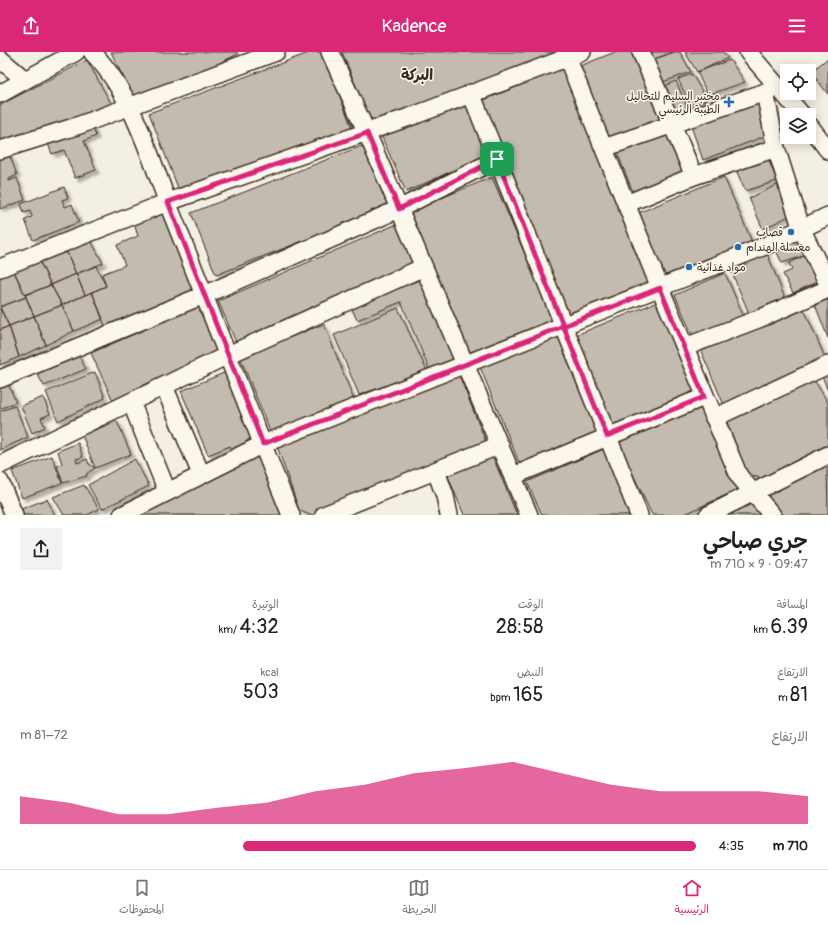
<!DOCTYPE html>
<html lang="ar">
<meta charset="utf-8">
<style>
:root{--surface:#fff;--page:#f2f2f2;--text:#222;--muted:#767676;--line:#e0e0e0;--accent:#db2777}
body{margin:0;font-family:Pangolin,"Playpen Sans Arabic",sans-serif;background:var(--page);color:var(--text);direction:rtl;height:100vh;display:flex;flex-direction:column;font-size:15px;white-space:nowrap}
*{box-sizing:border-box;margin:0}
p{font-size:13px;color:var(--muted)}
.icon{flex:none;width:22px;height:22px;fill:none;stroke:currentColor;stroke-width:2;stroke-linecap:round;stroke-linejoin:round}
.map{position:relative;height:463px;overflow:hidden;direction:ltr}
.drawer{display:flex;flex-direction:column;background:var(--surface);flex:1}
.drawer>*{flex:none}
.fabs{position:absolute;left:780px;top:12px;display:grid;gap:8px}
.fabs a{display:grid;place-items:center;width:36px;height:36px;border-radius:0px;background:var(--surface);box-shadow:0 2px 10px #0003;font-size:20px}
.pin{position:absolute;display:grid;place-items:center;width:34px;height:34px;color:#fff;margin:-17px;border-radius:8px;box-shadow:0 2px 6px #0006}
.round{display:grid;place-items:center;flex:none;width:42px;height:42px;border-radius:0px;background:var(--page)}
.headline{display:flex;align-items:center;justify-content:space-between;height:68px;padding:0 20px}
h1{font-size:22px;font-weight:600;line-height:30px}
.figures{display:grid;grid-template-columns:repeat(3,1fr);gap:6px;height:68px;padding:4px 20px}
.figures div{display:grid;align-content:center}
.figures b{font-size:20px;font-weight:600}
.figures small{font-size:11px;font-weight:400}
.figures p{font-size:11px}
.chart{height:112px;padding:8px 20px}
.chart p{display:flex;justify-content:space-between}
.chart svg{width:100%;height:72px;margin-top:4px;fill:var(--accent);opacity:.7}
ul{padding:0 20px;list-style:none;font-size:13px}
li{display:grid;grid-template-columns:64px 48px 1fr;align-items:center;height:30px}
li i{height:10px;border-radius:5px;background:var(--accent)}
header{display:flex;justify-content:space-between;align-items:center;height:52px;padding:0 20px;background:var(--accent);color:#fff;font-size:18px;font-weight:600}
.tab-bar{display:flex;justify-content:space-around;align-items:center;height:56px;border-top:1px solid var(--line);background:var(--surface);font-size:11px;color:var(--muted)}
.tab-bar a{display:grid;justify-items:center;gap:2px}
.tab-bar .selected{color:var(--accent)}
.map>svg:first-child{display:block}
.building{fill:#c3bbb0;stroke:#3b2a1e;filter:url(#shadow)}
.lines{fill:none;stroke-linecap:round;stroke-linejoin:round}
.minor-casing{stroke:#3b2a1e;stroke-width:20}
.minor{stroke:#fbf7ec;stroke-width:17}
.route-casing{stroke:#fff;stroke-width:8}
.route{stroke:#db2777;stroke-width:5}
.poi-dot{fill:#1f6fb2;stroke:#fbf7ec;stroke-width:1.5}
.labels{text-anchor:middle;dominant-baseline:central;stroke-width:3;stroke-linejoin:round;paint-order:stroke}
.poi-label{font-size:11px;fill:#3b2a1e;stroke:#fbf7ec;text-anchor:end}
.district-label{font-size:15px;font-weight:bold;fill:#3b2a1e;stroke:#fbf7ec}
</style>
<header><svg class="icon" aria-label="menu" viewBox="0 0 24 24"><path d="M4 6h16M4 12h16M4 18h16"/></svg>Kadence<svg class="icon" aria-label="share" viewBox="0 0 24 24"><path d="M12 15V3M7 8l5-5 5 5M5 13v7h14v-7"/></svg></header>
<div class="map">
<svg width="828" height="463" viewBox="0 0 828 463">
<defs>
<filter id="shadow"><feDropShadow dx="3.5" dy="3.5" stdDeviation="1" flood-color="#0004"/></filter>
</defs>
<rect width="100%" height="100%" fill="#f3efe4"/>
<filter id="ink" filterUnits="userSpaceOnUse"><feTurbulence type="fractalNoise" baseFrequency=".025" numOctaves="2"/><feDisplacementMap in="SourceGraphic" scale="8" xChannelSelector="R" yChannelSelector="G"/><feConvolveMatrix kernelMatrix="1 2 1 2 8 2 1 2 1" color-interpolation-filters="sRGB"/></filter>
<g filter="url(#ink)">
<!-- building -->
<path class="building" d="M111,0H237L238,2L136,52Z
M311,0H323L352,76L180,141L149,61Z
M342,0H555V1L383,69L369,66Z
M615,0H634L662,69L611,90L580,14Z
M651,0H674L654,7Z
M674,0H680L691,20L663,30L654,7Z
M685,0H723L728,6L697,20Z
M828,6V42L811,20Z
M87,8L112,53L0,92V53Z
M730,8L745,30L708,43L697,20Z
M566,15L651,225L648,233L566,265L479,50Z
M692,22L707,48L690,53L678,27Z
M676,29L687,55L676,59L664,34Z
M757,37L773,81L703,108L687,63Z
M468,54L489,102L406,140L381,83Z
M91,72L96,84L84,89L96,118L75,126L64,98L52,102L47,89Z
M671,79L688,121L634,143L617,100Z
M364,93L389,155L216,223L191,161Z
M764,96L777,129L745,139L732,108Z
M9,101L17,123L9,127V129L17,126L25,148L0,157V105Z
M492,125L553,268L469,303L408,160Z
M724,125L753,192L667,228L638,161Z
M777,133L791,163L763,177L749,146Z
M64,135L68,146L62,148L65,155L72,152L79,170L33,188L25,168L32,165L30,159L24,161L21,152Z
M164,160L196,238L105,274L92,240L106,234L102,222L125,213L117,193L138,184L134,172Z
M397,172L414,213L236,290L218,249Z
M798,182L809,202L782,211L773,192Z
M89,185L103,211L76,222L65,196Z
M65,196L76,222L51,233L38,206Z
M767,201L786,249L750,264L730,216Z
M808,202L821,228L793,241L783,222L792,218L789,211Z
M38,206L51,233L25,243L12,215Z
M96,214L106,234L85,243L76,222Z
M12,215L26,245L0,255V220Z
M725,221L744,265L694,287L675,243Z
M76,222L85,243L62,253L51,233Z
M422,227L455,308L430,319L401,250L357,268L351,255Z
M51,233L62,253L34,264L25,243Z
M828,239V286L812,245Z
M92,240L103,267L74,279L62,253Z
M26,245L34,264L9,274L0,255Z
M657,250L695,343L614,376L576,283Z
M62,253L74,279L46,293L34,264Z
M200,253L223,303L114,351L91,301Z
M0,256L9,274L0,278Z
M398,256L427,319L359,343L334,283Z
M804,257L827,310L724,353L701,299Z
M34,264L46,293L19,305L9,274Z
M324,272L354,348L271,382L240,305Z
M9,274L19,305L0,313V278Z
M561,283L601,381L520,413L480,315Z
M75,297L86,317L44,334L34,316Z
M828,316V339L820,319Z
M95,320L105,346L58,369L46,340Z
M226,320L253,384L233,400L230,394L208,403L181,339Z
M459,323L486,390L316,463H309L299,458L277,394Z
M6,327L16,350L0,357V330Z
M815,329L828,351V399L766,427L748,423L726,368Z
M43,345L50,362L41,366L45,375L32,381L21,354Z
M700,353L739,437L683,463H652L618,390Z
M15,354L28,385L0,398V359Z
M117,369L131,402L95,416L82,383Z
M78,391L83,405L76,407L77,411L87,407L89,412L95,416L86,422L87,424L63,431L57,414L62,412L58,399Z
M606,396L631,463H542L527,430Z
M260,402L281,463H140Z
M492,403L517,463H464L447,422Z
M52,404L62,431L22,446L12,419Z
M135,407L149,434L102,457L88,433Z
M827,411L828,463H781L763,442Z
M84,433L99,457L87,463H64L53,445Z
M47,447L55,463H23L21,457Z
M750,451L760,463H730Z"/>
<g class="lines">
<defs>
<path id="minor" d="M92,0C133,42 151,108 172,162C212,262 250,363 291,463
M330,0L367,81L529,463
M565,0L660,236L739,424L772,463
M641,0L694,124L776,96
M748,0L802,63
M0,7L25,28
M765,40L776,96L802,178L828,232
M471,41L639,463
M0,42L76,0
M809,73L828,98
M604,96L777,36
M0,98L77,74L276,0
M626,152L694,124
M0,216L168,150L418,62L582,0
M685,295L761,266L828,237
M0,327L204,243L399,157L497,107
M164,334L201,422
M131,350L167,439
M714,366L828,313
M0,413L228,303L424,215
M436,419L445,444L449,463
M513,424L704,345
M0,430L14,463
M122,463L263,392L765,194L828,164
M324,463L500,393
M708,463L828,403"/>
</defs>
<!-- minor casing -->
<use href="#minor" class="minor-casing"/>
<!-- minor -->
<use href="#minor" class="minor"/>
</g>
</g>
<g class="lines" filter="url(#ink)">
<defs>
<path id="route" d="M497,107L399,157L367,81L168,150L263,392L660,236L704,345L607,384L497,107"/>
</defs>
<!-- route casing -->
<use href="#route" class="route-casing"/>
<!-- route -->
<use href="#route" class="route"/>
</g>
<!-- markers -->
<g class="poi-dot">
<path d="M727 44h4v4h4v4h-4v4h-4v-4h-4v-4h4z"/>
<circle cx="791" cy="180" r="4"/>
<circle cx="738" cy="195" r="4"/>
<circle cx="689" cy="215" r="4"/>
</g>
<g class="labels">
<!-- poi labels -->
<g class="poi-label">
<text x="720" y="44">مختبر السليم للتحاليل<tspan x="720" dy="13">الطيبة الرئيسي</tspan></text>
<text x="783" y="180">قصاب</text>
<text x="746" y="195" text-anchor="start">مغسلة الهندام</text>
<text x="697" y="215" text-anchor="start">مواد غذائية</text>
</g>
<!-- district labels -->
<g class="district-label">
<text x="417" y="23">البركة</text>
</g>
</g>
</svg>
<div class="fabs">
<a><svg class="icon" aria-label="locate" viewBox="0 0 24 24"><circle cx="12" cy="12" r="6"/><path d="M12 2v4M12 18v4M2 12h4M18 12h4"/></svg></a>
<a><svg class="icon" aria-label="layers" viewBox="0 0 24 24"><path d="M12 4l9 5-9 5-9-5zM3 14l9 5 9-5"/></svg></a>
</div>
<div class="pin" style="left:497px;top:107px;background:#1e9e55"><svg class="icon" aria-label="arrive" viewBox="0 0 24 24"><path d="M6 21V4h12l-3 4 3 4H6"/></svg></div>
</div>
<section class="drawer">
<div class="headline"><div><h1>جري صباحي</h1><p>09:47 · 9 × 710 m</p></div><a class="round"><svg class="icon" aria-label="share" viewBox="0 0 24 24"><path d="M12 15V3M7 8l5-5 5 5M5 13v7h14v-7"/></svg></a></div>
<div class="figures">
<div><p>المسافة</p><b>6.39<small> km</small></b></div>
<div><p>الوقت</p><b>28:58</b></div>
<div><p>الوتيرة</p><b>4:32<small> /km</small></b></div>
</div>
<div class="figures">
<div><p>الارتفاع</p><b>81<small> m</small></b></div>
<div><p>النبض</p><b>165<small> bpm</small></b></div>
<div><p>kcal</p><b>503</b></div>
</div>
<div class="chart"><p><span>الارتفاع</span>72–81 m</p>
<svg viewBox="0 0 160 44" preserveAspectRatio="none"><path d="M0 44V27L10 31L20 38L30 38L40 34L50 31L60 24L70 20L80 13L90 10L100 6L110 13L120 20L130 24L140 24L150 24L160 27V44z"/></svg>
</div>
<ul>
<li><b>710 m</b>4:35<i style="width:67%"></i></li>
</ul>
</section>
<nav class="tab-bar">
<a class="selected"><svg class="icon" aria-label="home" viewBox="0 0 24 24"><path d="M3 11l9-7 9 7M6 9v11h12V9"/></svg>الرئيسية</a>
<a><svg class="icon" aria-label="map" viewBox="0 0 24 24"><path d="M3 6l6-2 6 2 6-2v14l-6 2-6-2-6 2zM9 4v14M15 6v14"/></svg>الخريطة</a>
<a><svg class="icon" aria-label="saved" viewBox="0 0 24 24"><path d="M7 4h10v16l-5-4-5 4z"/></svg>المحفوظات</a>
</nav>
